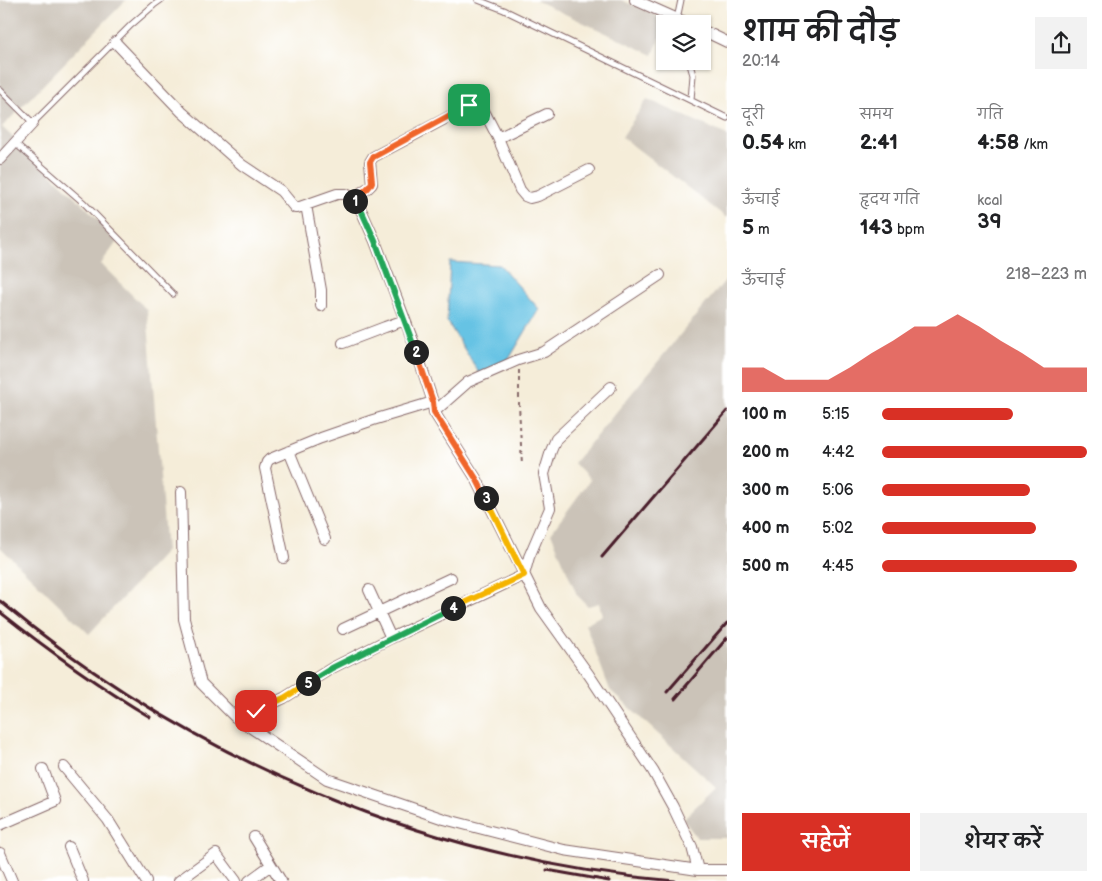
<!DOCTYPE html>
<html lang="hi">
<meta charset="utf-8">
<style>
:root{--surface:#fff;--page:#f2f2f2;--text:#202124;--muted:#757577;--accent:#d93025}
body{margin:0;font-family:"Balsamiq Sans","Playpen Sans Deva",sans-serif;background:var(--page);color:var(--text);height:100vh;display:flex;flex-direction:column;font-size:19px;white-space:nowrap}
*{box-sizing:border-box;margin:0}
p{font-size:16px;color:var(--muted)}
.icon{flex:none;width:28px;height:28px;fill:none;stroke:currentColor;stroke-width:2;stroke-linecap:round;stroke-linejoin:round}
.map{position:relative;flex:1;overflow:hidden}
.side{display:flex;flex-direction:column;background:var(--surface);width:375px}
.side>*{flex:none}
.buttons{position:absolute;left:656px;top:15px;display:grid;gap:10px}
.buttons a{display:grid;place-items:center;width:55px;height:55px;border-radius:0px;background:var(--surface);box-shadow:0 1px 4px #0004;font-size:25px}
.pin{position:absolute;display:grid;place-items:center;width:42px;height:42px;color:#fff;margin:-21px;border-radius:10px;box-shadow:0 2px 8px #0006}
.km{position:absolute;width:25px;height:25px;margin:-12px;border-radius:50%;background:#222;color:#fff;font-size:14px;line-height:25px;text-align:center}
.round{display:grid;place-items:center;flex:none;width:52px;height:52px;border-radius:0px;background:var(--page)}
.summary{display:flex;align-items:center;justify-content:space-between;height:85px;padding:0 15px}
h1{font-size:28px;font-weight:600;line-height:38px}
.figures{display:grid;grid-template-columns:repeat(3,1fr);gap:8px;height:85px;padding:5px 15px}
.figures div{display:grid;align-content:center}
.figures b{font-size:21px;font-weight:600}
.figures small{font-size:14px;font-weight:400}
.figures p{font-size:14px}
.chart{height:140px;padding:10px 15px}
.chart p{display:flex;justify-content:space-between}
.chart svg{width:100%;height:90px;margin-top:5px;fill:var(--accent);opacity:.7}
.primary-button{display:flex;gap:10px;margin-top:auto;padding:10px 15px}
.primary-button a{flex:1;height:58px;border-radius:0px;background:var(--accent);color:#fff;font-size:20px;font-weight:600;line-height:58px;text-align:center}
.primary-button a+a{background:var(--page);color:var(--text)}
ul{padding:0 15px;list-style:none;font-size:16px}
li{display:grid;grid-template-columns:80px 60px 1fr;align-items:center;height:38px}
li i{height:12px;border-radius:6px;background:var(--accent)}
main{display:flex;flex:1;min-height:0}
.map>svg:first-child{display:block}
.industrial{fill:#cbc3b8}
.water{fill:#66c3e4;stroke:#587188}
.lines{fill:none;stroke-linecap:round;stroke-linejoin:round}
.service-casing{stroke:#866768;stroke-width:7}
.minor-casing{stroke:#866768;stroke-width:12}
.path{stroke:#866768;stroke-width:2;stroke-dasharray:4 4;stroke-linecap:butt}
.service{stroke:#fff;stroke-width:5}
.minor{stroke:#fff;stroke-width:10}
.rail{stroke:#4a1f2b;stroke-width:3}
.split-1-casing{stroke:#fff;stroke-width:10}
.split-2-casing{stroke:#fff;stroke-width:10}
.split-3-casing{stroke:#fff;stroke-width:10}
.split-4-casing{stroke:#fff;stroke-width:10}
.split-5-casing{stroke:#fff;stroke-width:10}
.split-6-casing{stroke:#fff;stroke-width:10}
.split-1{stroke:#f0652b;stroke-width:6}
.split-2{stroke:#22a559;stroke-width:6}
.split-3{stroke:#f0652b;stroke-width:6}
.split-4{stroke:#f5b400;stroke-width:6}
.split-5{stroke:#22a559;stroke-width:6}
.split-6{stroke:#f5b400;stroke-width:6}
</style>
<main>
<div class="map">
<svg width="727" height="881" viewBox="0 0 727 881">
<rect width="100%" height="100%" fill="#fff"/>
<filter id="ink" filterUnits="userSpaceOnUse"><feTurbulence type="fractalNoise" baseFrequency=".02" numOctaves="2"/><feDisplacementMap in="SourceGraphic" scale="10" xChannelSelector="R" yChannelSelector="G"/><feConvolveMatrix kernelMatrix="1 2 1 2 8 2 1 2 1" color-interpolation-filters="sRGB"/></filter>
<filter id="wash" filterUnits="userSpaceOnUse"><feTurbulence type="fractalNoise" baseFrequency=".0096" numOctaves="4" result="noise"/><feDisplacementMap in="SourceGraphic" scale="20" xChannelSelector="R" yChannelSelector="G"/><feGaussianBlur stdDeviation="1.12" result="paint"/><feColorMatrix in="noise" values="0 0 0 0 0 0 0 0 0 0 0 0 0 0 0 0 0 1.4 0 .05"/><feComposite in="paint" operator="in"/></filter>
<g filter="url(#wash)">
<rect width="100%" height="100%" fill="#f5edd9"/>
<!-- industrial -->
<path class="industrial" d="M0,0H126L2,127L119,239L101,264L147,310L166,551L89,634L0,547Z
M535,0H621L667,20L653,55Z
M647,99L727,135V218L622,137Z
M727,278V838H697L683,819L716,787L610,690L585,624L602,615L599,603L588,606L577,595L551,533L590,480L574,463Z"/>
<!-- water -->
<path class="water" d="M450,262L500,265L539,309L509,359L481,376L447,321Z"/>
</g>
<g filter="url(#ink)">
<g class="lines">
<defs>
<path id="service" d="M478,0L504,10L727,118
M677,19L681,0
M689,61L693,75L691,100
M0,90L33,123L131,25L154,5L161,0
M15,143L84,203L173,294"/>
<path id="minor" d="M635,0L689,24
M702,30L727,42
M115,42L182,112L242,165L281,191L295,208H297L337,194H346L353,198L362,212L375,241L413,341L433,402L434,412L477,480L541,608L589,675L653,771L673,807L692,847L698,870
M498,138L547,114
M0,159L33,123
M353,198L368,188L372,184L370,162L373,157L475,103L480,104L482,107L498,138L520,190L525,196L530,198L538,196L589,170
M306,205L321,290V306
M343,343L385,327L405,320
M434,412L468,382L518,360L544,352L660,275
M289,451L325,539
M181,492L184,619L201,683L235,717L327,779L444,819L564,850L698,870H727
M284,558L265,468L267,462L270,459L321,438L373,420L433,402
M369,590L391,638
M343,629L451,578
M235,717L256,711L284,698L332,668L391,638L524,575L529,557L550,508L544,474L551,451L556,439L611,387
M64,767L108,820L146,881
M0,825L55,801L43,769
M254,837L281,881
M69,847L83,881
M0,853L12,881
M179,881L216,854L236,881
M249,881L271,865"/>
</defs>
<!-- service casing -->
<use href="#service" class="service-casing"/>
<!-- minor casing -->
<use href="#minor" class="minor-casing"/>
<!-- path -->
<path class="path" d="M519,370V404L522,466"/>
<!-- service -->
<use href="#service" class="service"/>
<!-- minor -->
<use href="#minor" class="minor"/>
<!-- rail -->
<path class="rail" d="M602,557L727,411
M0,601C190,759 429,861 675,881
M0,612C48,650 98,686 150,717
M667,692L727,623
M675,699L727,638
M547,870L609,881"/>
</g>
</g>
<g class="lines" filter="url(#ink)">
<defs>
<path id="split-1" d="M355,201L353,198C360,194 369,190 372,182L370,162L373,157L469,105"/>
<path id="split-2" d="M355,201L362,212L375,241L416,352"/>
<path id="split-3" d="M416,352L433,402L434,412L477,480L486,498"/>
<path id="split-4" d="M453,608L524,575L486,498"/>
<path id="split-5" d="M308,683L332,668L453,608"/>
<path id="split-6" d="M256,711L284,698L308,683"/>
</defs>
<!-- split-1 casing -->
<use href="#split-1" class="split-1-casing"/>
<!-- split-2 casing -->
<use href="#split-2" class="split-2-casing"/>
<!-- split-3 casing -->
<use href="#split-3" class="split-3-casing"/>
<!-- split-4 casing -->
<use href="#split-4" class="split-4-casing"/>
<!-- split-5 casing -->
<use href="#split-5" class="split-5-casing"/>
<!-- split-6 casing -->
<use href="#split-6" class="split-6-casing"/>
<!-- split-1 -->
<use href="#split-1" class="split-1"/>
<!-- split-2 -->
<use href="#split-2" class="split-2"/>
<!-- split-3 -->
<use href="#split-3" class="split-3"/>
<!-- split-4 -->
<use href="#split-4" class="split-4"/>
<!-- split-5 -->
<use href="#split-5" class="split-5"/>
<!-- split-6 -->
<use href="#split-6" class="split-6"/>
</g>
</svg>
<div class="buttons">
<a><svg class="icon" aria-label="layers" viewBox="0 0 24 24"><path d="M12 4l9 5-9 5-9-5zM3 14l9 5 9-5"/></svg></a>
</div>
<div class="pin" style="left:469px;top:105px;background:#1e9e55"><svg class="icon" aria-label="arrive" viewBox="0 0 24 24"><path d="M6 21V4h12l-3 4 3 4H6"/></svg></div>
<div class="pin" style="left:256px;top:711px;background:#d93025"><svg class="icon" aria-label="check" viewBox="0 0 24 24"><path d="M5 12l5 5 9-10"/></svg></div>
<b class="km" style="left:355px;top:201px">1</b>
<b class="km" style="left:416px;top:352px">2</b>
<b class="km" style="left:486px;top:498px">3</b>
<b class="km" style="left:453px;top:608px">4</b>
<b class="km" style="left:308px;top:683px">5</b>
</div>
<section class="side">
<div class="summary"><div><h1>शाम की दौड़</h1><p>20:14</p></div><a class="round"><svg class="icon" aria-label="share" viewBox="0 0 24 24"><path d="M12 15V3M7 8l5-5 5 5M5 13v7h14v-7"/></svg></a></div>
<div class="figures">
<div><p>दूरी</p><b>0.54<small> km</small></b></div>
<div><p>समय</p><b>2:41</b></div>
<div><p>गति</p><b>4:58<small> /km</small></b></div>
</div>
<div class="figures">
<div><p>ऊँचाई</p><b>5<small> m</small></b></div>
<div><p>हृदय गति</p><b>143<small> bpm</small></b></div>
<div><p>kcal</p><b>39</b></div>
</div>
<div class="chart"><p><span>ऊँचाई</span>218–223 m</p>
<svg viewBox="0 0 160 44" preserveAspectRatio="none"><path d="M0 44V32L10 32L20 38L30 38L40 38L50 32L60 25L70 19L80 12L90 12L100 6L110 12L120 19L130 25L140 32L150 32L160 32V44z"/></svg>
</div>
<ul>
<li><b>100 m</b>5:15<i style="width:64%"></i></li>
<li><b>200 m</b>4:42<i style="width:100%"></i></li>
<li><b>300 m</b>5:06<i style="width:72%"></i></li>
<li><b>400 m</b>5:02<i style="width:75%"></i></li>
<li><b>500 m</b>4:45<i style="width:95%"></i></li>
</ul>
<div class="primary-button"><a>सहेजें</a><a>शेयर करें</a></div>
</section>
</main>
